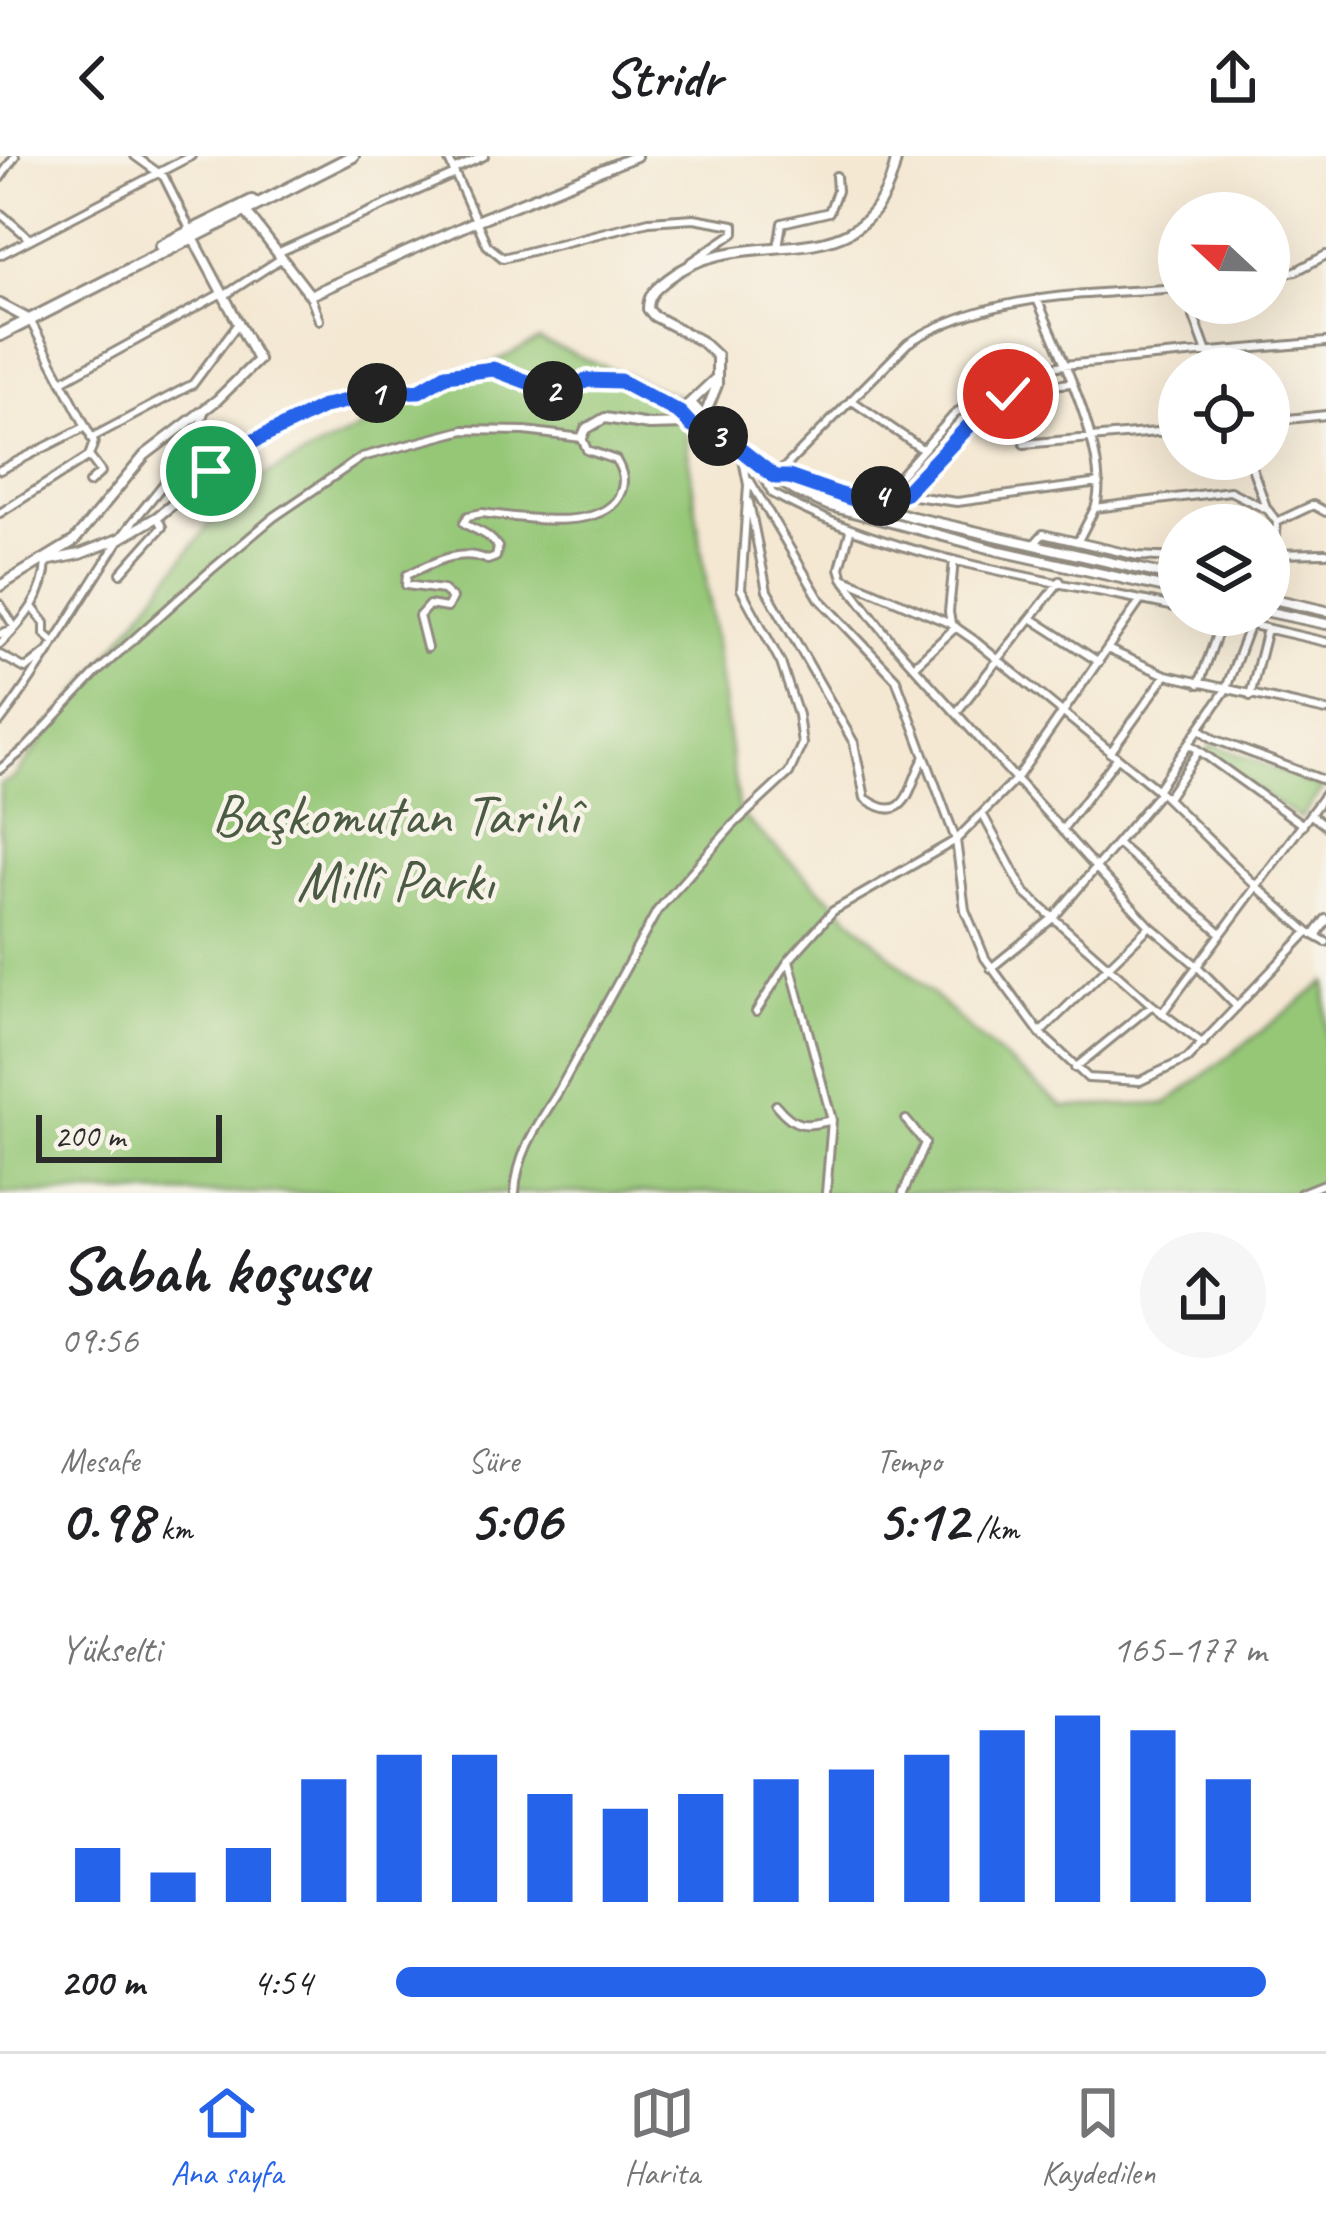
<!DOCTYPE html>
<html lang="tr">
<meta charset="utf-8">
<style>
:root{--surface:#fff;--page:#f6f6f6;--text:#202124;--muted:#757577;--line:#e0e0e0;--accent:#2563eb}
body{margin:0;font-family:Caveat,sans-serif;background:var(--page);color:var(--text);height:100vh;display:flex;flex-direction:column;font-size:45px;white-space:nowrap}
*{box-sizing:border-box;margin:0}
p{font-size:39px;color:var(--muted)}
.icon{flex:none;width:66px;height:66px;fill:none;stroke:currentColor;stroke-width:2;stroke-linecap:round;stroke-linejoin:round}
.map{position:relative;height:1037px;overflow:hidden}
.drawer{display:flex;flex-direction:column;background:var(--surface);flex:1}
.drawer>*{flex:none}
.needle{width:78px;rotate:292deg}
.tools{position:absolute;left:1158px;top:36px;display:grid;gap:24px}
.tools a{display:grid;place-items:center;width:132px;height:132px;border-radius:50%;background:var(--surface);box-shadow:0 12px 48px #0002;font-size:60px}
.scale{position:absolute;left:36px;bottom:30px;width:186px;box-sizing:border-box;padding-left:12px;border:6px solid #2b2b2b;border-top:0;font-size:33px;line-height:42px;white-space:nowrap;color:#2b2b2b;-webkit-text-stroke:9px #f7f3e8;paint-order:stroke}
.pin{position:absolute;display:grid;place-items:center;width:102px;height:102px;color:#fff;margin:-51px;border:6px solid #fff;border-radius:50%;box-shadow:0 3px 12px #0007}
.km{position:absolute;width:60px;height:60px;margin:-30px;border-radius:50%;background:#222;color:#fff;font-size:33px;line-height:60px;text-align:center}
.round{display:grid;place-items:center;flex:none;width:126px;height:126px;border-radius:63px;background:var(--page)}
.headline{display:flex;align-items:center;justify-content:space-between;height:204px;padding:0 60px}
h1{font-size:66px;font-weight:700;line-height:90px}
.figures{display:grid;grid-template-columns:repeat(3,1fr);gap:18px;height:204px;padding:12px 60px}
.figures div{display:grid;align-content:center}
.figures b{font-size:60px;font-weight:700}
.figures small{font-size:33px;font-weight:400}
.figures p{font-size:33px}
.chart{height:336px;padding:24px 60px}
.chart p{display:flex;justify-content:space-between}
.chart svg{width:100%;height:216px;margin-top:12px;stroke:var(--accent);stroke-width:6}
ul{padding:0 60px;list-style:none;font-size:39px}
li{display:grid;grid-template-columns:192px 144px 1fr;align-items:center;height:90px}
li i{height:30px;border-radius:15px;background:var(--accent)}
header{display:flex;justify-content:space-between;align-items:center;height:156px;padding:0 60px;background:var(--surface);font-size:54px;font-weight:700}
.menu{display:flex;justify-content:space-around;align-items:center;height:168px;border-top:3px solid var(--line);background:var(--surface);font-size:33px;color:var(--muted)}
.menu a{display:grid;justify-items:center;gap:6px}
.menu .active{color:var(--accent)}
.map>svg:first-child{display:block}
.green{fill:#95c777;stroke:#607951;stroke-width:3}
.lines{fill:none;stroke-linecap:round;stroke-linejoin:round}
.street-casing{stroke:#908a7f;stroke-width:12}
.secondary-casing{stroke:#908a7f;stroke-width:14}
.primary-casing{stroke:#908a7f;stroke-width:16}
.street{stroke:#fff;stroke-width:6}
.secondary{stroke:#fff;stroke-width:8}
.primary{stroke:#fff;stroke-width:10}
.route-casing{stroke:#fff;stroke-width:24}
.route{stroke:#2563eb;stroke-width:15}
.labels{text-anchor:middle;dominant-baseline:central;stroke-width:9;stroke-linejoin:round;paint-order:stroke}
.park-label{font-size:57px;fill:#4b5a42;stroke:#f7f3e8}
</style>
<header><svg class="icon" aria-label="back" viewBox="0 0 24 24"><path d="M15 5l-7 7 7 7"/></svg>Stridr<svg class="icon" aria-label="share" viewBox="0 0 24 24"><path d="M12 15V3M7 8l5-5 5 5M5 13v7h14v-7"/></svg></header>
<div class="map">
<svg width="1326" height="1037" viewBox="0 0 1326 1037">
<rect width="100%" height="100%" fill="#f7f3e8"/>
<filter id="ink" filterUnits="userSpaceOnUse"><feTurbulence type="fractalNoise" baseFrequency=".00833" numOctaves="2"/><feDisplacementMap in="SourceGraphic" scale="24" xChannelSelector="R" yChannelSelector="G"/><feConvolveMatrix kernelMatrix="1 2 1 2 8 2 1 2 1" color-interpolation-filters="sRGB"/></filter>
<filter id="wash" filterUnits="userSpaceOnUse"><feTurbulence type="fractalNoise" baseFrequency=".004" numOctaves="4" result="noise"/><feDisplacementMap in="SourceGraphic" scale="48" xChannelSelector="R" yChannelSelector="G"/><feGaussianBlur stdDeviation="2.7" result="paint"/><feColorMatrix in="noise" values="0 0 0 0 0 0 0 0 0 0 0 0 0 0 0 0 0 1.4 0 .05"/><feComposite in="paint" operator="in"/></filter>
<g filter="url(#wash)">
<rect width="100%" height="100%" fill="#f4e8d3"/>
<!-- green -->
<path class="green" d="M539,184L680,241L739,657L976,879L1063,951L1166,948L1326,826V1037H0V628L13,623L236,334Z
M1212,588L1323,632L1300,663L1206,598Z"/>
</g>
<g filter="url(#ink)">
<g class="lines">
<defs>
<path id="street" d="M135,0L164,21L191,75
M447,0L487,89L503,102L649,65L694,62L734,69V77L690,107
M453,14L484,0
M0,22L15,0
M0,57L29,82
M778,91L782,67L829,56L837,35L836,20
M277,97L455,18
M0,99L191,0
M1269,121L1296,115L1326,99
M225,139L282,102
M310,139L319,164
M1037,143C1057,190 1113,305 1095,352
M1189,147L1213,213
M30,164L94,286L89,300L101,316L89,327
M62,225L222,137
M851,244L922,293
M1269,265L1326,259
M91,282L193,228L239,166
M1024,288L1179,274
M1249,303L1266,351
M760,311L772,337C891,404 1046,422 1179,452
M0,314L85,271
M775,321L908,187C989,136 1087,139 1179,132
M885,336L957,346L1099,327
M904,339L1000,241L1028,232L1070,227
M749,346L767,435L854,587L865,642C910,675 909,623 925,601L896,523L819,442L750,325
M873,350L953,260L1001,221L1063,209L1326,186
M0,357L88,301
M1277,366L1313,349L1326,356
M850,375L840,412L843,422L951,468L974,484L1160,636L1256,730L1308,776L1326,786
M1078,385L1095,352L1230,335L1268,354L1277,366L1274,398
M1035,387L1043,378L1138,400L1179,402
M1269,398L1326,397
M121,417L162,371L157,361
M845,425L892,486L1096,712L1150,770L1196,809L1237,851
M1141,444L1017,622L956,684L965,754L985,802L1040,877L1088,922L1140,925L1187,903L1308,776
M0,448L15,472L0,478
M33,452L45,467V478L54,486
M1209,459L1326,486
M1031,462L1099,506
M951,468L949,456L954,404
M0,488C24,464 45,440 46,405
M1107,493L1166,519L1326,555
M0,499L26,513L46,497
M915,509L956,471
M1199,528L1223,462
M1250,540L1267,473
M956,557L1060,425
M0,566C43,509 79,446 118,386C147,343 192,305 205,253
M1200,573L1214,583L1326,625
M1190,588L1303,669
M1110,597L1166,519
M0,613L26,592L96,517L211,414L274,361L362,301L464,274L525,275L582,282L587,294L616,304C623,316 626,327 619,340C599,377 517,361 482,357L468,360L464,367C477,376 488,376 498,391L496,401L488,404C459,391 433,407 407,419L406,429L443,434L452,442L447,452L429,449L419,460L427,492
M1157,634L1225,535L1250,468
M1167,642L1198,596
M1311,659L1326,670
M984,661L1025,737L1152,849L1203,888
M1062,674L1117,602
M1119,689L1221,777
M991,812L1053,762L1160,636
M756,856L787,807
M1162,857L1326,637
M1040,877L1149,771
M1075,912L1151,850
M776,949C795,972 804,971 832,964
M515,1037C517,998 537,970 557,938L657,755L733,669L789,617L802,588L798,559L781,507L741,433L748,329L742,298
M826,1037L832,964L789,804L833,755L956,684L925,601
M903,1037L925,987L906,964
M1301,1037L1326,1027"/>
<path id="secondary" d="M246,56L310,139L476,65L636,0
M0,148L30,164
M677,259L714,224
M715,277L704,261L717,229V200L701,185L654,160L648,153C648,138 656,133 668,123C747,59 870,138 897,0
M582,282L586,273L605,262L649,269L686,268L716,279L795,335L830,350L1000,395L1179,435
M777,321H789L825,336L913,361L1179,422
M46,405L80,398L121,382L157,361L240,293L325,250L383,236L419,235L446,219L493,213L559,238C570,235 576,229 586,225C619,212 669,248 692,270L704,261L691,247
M0,430L74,385L145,299L217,244L258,204L193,82
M1269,442L1326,455
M1269,456L1326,468
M1316,778L1326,764"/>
<path id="primary" d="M161,90L252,45
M0,179L353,0"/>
</defs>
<!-- street casing -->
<use href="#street" class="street-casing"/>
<!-- secondary casing -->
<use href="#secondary" class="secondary-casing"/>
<!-- primary casing -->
<use href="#primary" class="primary-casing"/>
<!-- street -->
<use href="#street" class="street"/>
<!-- secondary -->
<use href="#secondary" class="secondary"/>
<!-- primary -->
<use href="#primary" class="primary"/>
</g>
</g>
<g class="lines" filter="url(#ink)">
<defs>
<path id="route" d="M211,315L240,292L325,250L383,236L419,235L446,219L493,213L560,238L587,224L620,225L680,257L692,270L741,294L775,321H789L873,350L885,336L904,338L983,255L1008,238"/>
</defs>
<!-- route casing -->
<use href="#route" class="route-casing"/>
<!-- route -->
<use href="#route" class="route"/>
</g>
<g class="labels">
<!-- park labels -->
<g class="park-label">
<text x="395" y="659">Başkomutan Tarihî<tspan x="395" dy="66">Millî Parkı</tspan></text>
</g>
</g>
</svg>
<div class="tools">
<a><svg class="needle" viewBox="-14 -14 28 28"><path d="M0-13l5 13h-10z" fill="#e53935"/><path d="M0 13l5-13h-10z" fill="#757577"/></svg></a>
<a><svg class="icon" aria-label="locate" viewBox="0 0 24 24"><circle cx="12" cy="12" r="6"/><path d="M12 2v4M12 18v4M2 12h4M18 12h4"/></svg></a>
<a><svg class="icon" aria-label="layers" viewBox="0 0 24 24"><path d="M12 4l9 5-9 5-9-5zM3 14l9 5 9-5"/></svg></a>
</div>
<div class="scale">200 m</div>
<div class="pin" style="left:211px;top:315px;background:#1e9e55"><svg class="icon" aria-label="arrive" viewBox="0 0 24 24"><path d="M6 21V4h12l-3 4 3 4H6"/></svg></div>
<div class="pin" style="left:1008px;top:238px;background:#d93025"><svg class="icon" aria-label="check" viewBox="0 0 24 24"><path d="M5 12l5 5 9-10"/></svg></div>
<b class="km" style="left:377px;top:237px">1</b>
<b class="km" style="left:553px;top:235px">2</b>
<b class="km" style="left:718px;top:280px">3</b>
<b class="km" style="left:881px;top:340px">4</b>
</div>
<section class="drawer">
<div class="headline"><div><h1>Sabah koşusu</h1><p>09:56</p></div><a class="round"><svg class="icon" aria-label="share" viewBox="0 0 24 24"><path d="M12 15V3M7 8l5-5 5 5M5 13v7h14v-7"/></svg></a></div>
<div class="figures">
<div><p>Mesafe</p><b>0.98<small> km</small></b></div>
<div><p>Süre</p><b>5:06</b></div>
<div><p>Tempo</p><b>5:12<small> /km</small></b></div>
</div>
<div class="chart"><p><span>Yükselti</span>165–177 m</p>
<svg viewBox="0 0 160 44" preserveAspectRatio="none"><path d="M5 44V33M15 44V38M25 44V33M35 44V19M45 44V14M55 44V14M65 44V22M75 44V25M85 44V22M95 44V19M105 44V17M115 44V14M125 44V9M135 44V6M145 44V9M155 44V19"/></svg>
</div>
<ul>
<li><b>200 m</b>4:54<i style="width:100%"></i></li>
</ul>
</section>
<nav class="menu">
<a class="active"><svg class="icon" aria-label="home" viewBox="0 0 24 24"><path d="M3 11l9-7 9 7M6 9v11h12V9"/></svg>Ana sayfa</a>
<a><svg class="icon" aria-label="map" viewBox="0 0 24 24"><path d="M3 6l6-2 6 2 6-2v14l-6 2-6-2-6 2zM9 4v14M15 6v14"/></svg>Harita</a>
<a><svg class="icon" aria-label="saved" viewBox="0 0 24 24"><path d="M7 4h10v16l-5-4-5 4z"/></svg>Kaydedilen</a>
</nav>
